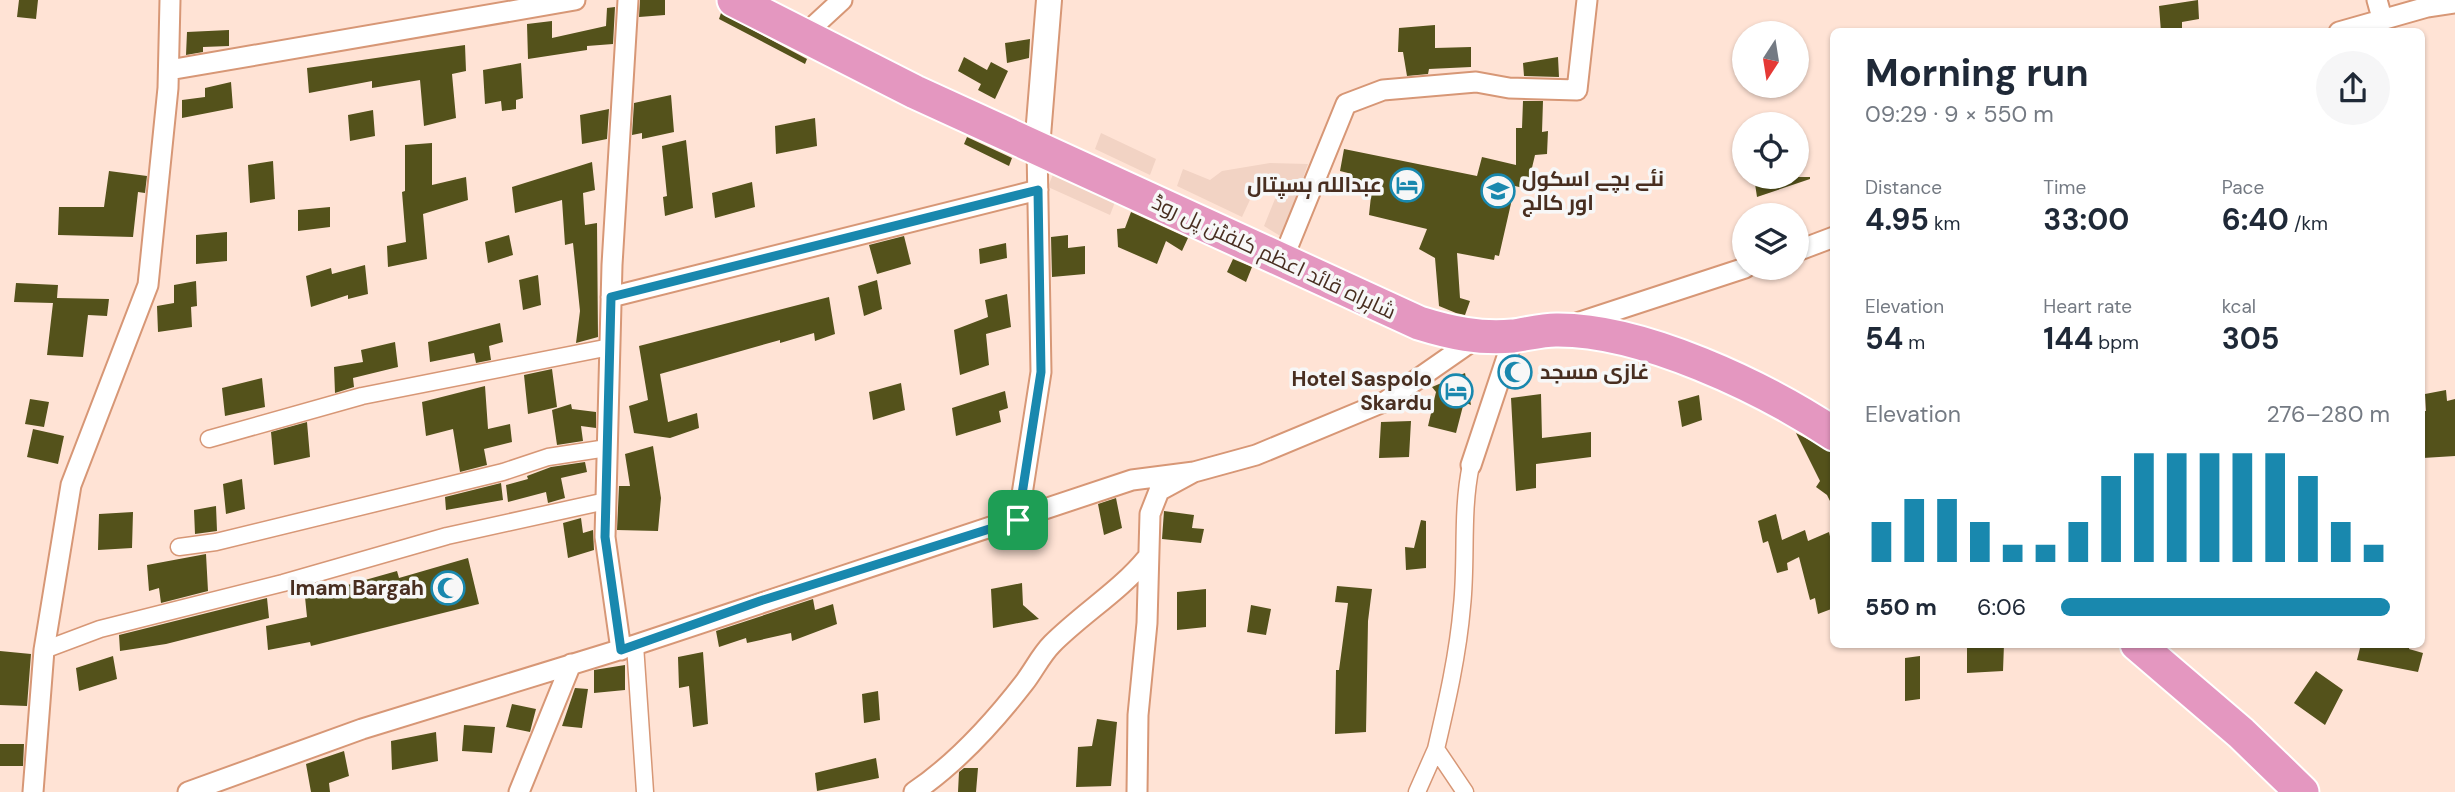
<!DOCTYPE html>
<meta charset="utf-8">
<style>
:root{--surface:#fff;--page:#f6f6f7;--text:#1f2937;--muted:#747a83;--accent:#1988ae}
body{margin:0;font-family:"DM Sans",Cairo,sans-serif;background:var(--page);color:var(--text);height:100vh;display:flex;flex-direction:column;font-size:26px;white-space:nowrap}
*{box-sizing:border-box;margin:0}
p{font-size:23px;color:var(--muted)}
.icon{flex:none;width:38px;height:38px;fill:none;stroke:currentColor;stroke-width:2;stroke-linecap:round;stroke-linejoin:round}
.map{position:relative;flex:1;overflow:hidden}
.drawer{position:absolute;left:1830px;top:28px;width:595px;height:620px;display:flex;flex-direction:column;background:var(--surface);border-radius:10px;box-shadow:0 2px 5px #0004}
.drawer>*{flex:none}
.needle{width:46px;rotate:192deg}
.controls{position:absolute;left:1732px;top:21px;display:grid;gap:14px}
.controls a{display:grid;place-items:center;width:77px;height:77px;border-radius:50%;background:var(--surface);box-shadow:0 2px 5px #0004;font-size:35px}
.pin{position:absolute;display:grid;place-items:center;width:60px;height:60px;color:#fff;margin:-30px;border-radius:14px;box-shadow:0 4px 10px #0006}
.round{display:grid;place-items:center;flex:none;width:74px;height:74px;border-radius:37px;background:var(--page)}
.summary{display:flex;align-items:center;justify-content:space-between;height:119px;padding:0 35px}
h1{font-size:38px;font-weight:700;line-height:52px}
.figures{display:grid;grid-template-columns:repeat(3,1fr);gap:10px;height:119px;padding:7px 35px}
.figures div{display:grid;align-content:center}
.figures b{font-size:30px;font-weight:700}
.figures small{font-size:19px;font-weight:400}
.figures p{font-size:19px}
.chart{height:196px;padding:14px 35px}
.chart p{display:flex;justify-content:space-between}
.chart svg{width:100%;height:126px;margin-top:7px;stroke:var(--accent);stroke-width:6}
ul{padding:0 35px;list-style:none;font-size:23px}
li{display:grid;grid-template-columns:112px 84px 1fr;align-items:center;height:52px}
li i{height:18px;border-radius:9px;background:var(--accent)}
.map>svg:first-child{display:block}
.built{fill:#f2d3c4}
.building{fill:#54521b}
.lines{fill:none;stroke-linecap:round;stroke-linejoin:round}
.pedestrian-casing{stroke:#d79776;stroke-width:19}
.minor-casing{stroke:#d79776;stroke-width:23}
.tertiary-casing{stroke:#d79776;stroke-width:28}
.trunk-casing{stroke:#fff;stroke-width:37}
.pedestrian{stroke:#fff;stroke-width:16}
.minor{stroke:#fff;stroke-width:19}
.tertiary{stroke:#fff;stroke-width:24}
.trunk{stroke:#e497c0;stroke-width:33}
.route-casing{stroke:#fff;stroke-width:14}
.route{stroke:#1988ae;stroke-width:9}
.labels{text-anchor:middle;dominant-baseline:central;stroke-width:7;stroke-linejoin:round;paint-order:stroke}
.poi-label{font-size:21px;font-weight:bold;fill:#482e20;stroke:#f7f7f7;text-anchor:end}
.street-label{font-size:21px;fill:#482e20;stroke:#f7f7f7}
</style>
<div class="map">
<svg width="2455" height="792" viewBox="0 0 2455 792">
<rect width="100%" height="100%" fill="#ffe3d5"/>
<!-- built -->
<path class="built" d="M1101,133L1156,159L1150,175L1095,149Z
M1270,163L1308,164L1282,237L1264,226L1283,179L1245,184L1255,189L1242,217L1177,186L1183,169L1210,180L1222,171Z
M1055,169L1117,197L1110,215L1048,187Z"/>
<!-- building -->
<path class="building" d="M19,0H38L36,19L17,17Z
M640,0H665V15L639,17Z
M2198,0L2199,19L2182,22V32H2161L2159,6Z
M615,7L613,44L587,46V50L528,59L527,24L552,21V38L606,26L607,8Z
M721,13L807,59L805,64L719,19Z
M1435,25V48L1471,47V67L1429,69L1428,74L1407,76L1403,52H1398L1399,28Z
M229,30V46L203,47V52L186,55L187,32Z
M1030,39L1029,58L1007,63L1005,43Z
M465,45L466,71L452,74L456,118L424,126L420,80L372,88V81L309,93L307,68Z
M964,57L987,70L991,62L1008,71L995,99L978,90L981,84L958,71Z
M1558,57L1559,77L1524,76L1523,63Z
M521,63L523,98L516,100V109L502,111L501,101L485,104L483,70Z
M231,82L233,108L182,118V100L205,97V88Z
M671,95L674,132L642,139V133L632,135L634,103Z
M1523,101H1543L1542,132L1548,131L1547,154L1535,155L1527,189L1515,186L1499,256L1495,255L1494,260L1457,253L1460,298L1470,301L1465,315L1456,313L1439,306L1435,258L1419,249L1427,229L1369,215L1371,196L1364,188L1350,183L1352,174L1340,171L1344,149L1477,176L1482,157L1516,165V128H1522Z
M609,109L607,139L582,144L580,115Z
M373,110L375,136L350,141L348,115Z
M815,118L817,146L776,154L775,126Z
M967,137L1012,158L1009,166L964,144Z
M686,140L693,208L665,216L663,197L667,196L662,146Z
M432,143V185L466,177L468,200L423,214L427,259L388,267L387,246L406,242L402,192L405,191V145Z
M273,161L275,199L250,203L248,165Z
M592,162L595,190L583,193L585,225L597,223L598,337L576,343L580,311L573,243L565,245L562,200L515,213L512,187Z
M109,171L147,176L145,193L138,192L133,237L58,235L59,207H104Z
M1754,177H1810V179L1757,197Z
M752,182L755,207L715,218L712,193Z
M330,207V227L298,231V210Z
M1131,212L1188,238L1182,251L1166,241L1157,264L1118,247L1117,229L1125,228Z
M227,232V261L196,264V235Z
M509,235L513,255L488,263L485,242Z
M1068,235V248L1085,246V274L1052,277L1051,237Z
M904,236L911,264L877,274L869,245Z
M1006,243L1007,258L980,264L979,249Z
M1233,259L1252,267L1246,282L1227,272Z
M365,265L368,294L348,299V295L311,307L306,276L331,268L332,274Z
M538,275L541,305L523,310L519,280Z
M877,280L882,309L864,316L858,286Z
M196,281L197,306L191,307L192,327L158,332L157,306L174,303V285Z
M16,283L58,285L57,298L109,299L107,316L88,315L83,357L47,355L53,303L14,302Z
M1007,294L1011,327L986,334L989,365L960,375L954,330L988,317L985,300Z
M829,297L835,334L815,341L814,333L780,343V340L660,374L668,422L697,413L699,428L670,438L634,433L629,406L648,400L639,346Z
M500,323L503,342L489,346L491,360L476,363L474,353L430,362L428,342Z
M395,342L398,367L353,378L354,387L335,393L334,367L363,362L361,350Z
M552,369L557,407L528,414L524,375Z
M1465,373L1471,405L1464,402L1456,433L1428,426L1436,392L1432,387Z
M262,378L265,407L225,416L222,388Z
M901,383L905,410L873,420L869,392Z
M485,386L488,429L510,424L512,442L484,449L487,465L460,472L453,429L426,436L422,402Z
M2446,390L2447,401L2455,399V456L2423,458L2422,411H2426L2425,394Z
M1005,391L1008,408L999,411L1001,422L956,436L952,408Z
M1541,394L1542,438L1591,432V457L1536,464V488L1516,491L1511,398Z
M1699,395L1702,420L1682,427L1678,401Z
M30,399L49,402L44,427L25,424Z
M571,404L572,409L596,412V428L581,426L583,441L557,445L552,410Z
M1411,421L1409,457L1379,458L1381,422Z
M307,422L310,457L274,465L271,432Z
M33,429L64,436L58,464L27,457Z
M1796,433L1834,453V509L1827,495L1816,487L1820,481Z
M653,446L661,498L658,531L617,530L619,486H630L625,454Z
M585,462L587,472L561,478L565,498L548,503L546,492L508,502L506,485L528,479L527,476L551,467Z
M242,479L245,509L226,514L223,484Z
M501,483L503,500L446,510L445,497Z
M1116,498L1122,528L1104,535L1098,504Z
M216,506L217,531L195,534L194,510Z
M1164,511L1194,515L1192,528L1204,529L1201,543L1162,539Z
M133,512L132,548L98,550L99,514Z
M1776,514L1782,540L1805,530L1808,541L1829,532L1834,554V608L1818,614L1815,598L1810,600L1799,557L1787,563L1788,570L1777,573L1768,541L1763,543L1758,521Z
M581,518L583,533L593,530L594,550L568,558L563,523Z
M1421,520L1426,521V568L1406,570L1405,547L1414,548Z
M206,554L208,591L161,603L159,588L149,591L147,565Z
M468,558L479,604L311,646L310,642L268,650L266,626L307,617L305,597L397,571L399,578Z
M1022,583L1023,605L1039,619L993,628L991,589Z
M1337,586L1372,589L1368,621L1366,732L1335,734L1336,670H1339L1348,603L1335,602Z
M1206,589V627L1177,630V592Z
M267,598L269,618L166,644L120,651L119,635Z
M813,599L815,610L833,604L837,624L792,641L791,633L747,643L746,638L719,647L716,631Z
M1251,605L1271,609L1266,635L1247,632Z
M1967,644H2004L2003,671L1967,673Z
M2361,644H2410L2409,649L2423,653L2418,672L2357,660Z
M0,651L31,654L27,706L0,705Z
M703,652L708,724L693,727L689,686L679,688L678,657Z
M113,656L117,679L79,691L76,668Z
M1920,656V699L1905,701V658Z
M625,665V690L594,693V670Z
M2316,671L2343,690L2325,725L2294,703Z
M575,688L588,689L582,728L562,726Z
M878,691L880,720L864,723L862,694Z
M512,704L536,709L530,732L506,727Z
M1097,719L1117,722L1111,786L1076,787L1078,747L1092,746Z
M464,725L495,727L492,753L462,751Z
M436,732L438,761L392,770L391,741Z
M0,744H24L23,766H0Z
M344,751L349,776L329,783L330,792H311L306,764Z
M876,758L879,778L817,791L815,773Z
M964,768H978L976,792H958L959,772Z"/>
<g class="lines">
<defs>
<path id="pedestrian" d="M209,439L362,396L610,347
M179,547L216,542L503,472L548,457L607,448
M635,645L645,792
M44,650L100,629L283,583L447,536L606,501
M1417,792L1436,749
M1465,792L1436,749C1447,702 1458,654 1462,606C1467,559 1461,512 1471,465"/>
<path id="minor" d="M2377,0L2382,18
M2339,32L2427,7L2455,3
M804,35L842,0
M169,70L575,0
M1797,251L1834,237
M1282,261L1346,104L1383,90L1476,82L1509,88L1577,90L1587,0
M611,297L1038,190
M1574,324L1745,268
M1471,465L1514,336
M1018,520L1041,372L1037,148
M621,650L605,537L612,265L628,0
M33,792L44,650L71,485L148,285L168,88L170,0
M188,792L362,729L635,645L1132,480L1194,472
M519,792L571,664
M914,792C957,763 993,723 1024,683C1034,670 1041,655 1052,644C1083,613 1120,591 1147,558
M1137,792L1138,715L1147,623L1150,514L1159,491L1194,472L1256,455L1386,401L1478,337"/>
<path id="tertiary" d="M1037,148L1049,0"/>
<path id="trunk" d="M734,0L915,92L1419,323C1451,333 1480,339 1513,336C1527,334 1542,330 1556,330C1642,329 1763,387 1834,434
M2137,644L2241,733L2302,792"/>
</defs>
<!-- pedestrian casing -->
<use href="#pedestrian" class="pedestrian-casing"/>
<!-- minor casing -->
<use href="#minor" class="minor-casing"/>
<!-- tertiary casing -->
<use href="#tertiary" class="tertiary-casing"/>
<!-- trunk casing -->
<use href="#trunk" class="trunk-casing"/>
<!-- pedestrian -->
<use href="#pedestrian" class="pedestrian"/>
<!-- minor -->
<use href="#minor" class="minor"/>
<!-- tertiary -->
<use href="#tertiary" class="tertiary"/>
<!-- trunk -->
<use href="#trunk" class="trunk"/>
</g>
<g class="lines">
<defs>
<path id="route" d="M1038,190L1041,372L1018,520L760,601L621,650L605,537L611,297Z"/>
</defs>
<!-- route casing -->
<use href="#route" class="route-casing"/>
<!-- route -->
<use href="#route" class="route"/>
</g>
<!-- icons -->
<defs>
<symbol id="hotel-ring" viewBox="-11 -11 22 22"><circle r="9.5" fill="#f7f7f7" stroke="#1988ae" stroke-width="1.5"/><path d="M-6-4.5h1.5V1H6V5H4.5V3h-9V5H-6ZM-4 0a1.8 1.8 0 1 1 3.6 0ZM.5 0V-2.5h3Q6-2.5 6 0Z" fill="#1988ae"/></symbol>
<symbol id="school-ring" viewBox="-11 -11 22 22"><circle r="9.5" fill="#f7f7f7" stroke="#1988ae" stroke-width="1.5"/><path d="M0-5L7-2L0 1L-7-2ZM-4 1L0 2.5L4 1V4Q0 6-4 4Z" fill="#1988ae"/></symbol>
<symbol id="mosque-ring" viewBox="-11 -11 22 22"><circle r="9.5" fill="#f7f7f7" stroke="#1988ae" stroke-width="1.5"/><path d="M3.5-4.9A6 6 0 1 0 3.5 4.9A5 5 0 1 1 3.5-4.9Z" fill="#1988ae"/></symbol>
</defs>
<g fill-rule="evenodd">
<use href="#hotel-ring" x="1388" y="166" width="38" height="38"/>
<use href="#school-ring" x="1479" y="172" width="38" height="38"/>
<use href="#mosque-ring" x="1496" y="353" width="38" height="38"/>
<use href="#hotel-ring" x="1437" y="372" width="38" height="38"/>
<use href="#mosque-ring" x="429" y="569" width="38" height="38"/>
</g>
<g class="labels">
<!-- poi labels -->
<g class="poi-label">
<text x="1522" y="179" text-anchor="start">نئے بچے اسکول<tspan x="1522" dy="24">اور کالج</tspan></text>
<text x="1382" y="185">عبداللہ ہسپتال</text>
<text x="1540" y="372" text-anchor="start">غازی مسجد</text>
<text x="1432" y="379">Hotel Saspolo<tspan x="1432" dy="24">Skardu</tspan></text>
<text x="424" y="588">Imam Bargah</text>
</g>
<!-- street labels -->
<g class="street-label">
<text transform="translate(1274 257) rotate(25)">شاہراہ قائد اعظم کلفٹن پل روڈ</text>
</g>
</g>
</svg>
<div class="controls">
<a><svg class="needle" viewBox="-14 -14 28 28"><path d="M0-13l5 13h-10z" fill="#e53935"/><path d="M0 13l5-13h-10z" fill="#747a83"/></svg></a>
<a><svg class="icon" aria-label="locate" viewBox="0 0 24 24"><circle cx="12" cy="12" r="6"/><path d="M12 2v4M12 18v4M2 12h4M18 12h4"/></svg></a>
<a><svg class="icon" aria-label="layers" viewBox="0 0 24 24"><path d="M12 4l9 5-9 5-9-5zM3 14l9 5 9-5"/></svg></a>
</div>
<div class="pin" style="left:1018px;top:520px;background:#1e9e55"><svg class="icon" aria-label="arrive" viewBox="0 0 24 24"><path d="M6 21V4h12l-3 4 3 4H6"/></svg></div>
<section class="drawer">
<div class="summary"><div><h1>Morning run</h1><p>09:29 · 9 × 550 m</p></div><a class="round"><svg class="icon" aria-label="share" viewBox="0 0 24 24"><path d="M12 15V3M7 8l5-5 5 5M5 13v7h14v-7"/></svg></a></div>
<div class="figures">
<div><p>Distance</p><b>4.95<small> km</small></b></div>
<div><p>Time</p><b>33:00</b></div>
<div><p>Pace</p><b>6:40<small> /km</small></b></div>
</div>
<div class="figures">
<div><p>Elevation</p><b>54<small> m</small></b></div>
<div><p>Heart rate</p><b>144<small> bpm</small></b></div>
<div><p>kcal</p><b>305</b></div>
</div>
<div class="chart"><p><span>Elevation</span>276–280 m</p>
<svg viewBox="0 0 160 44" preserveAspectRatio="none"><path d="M5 44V30M15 44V22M25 44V22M35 44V30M45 44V38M55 44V38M65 44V30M75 44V14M85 44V6M95 44V6M105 44V6M115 44V6M125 44V6M135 44V14M145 44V30M155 44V38"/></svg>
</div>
<ul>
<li><b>550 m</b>6:06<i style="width:100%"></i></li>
</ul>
</section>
</div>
